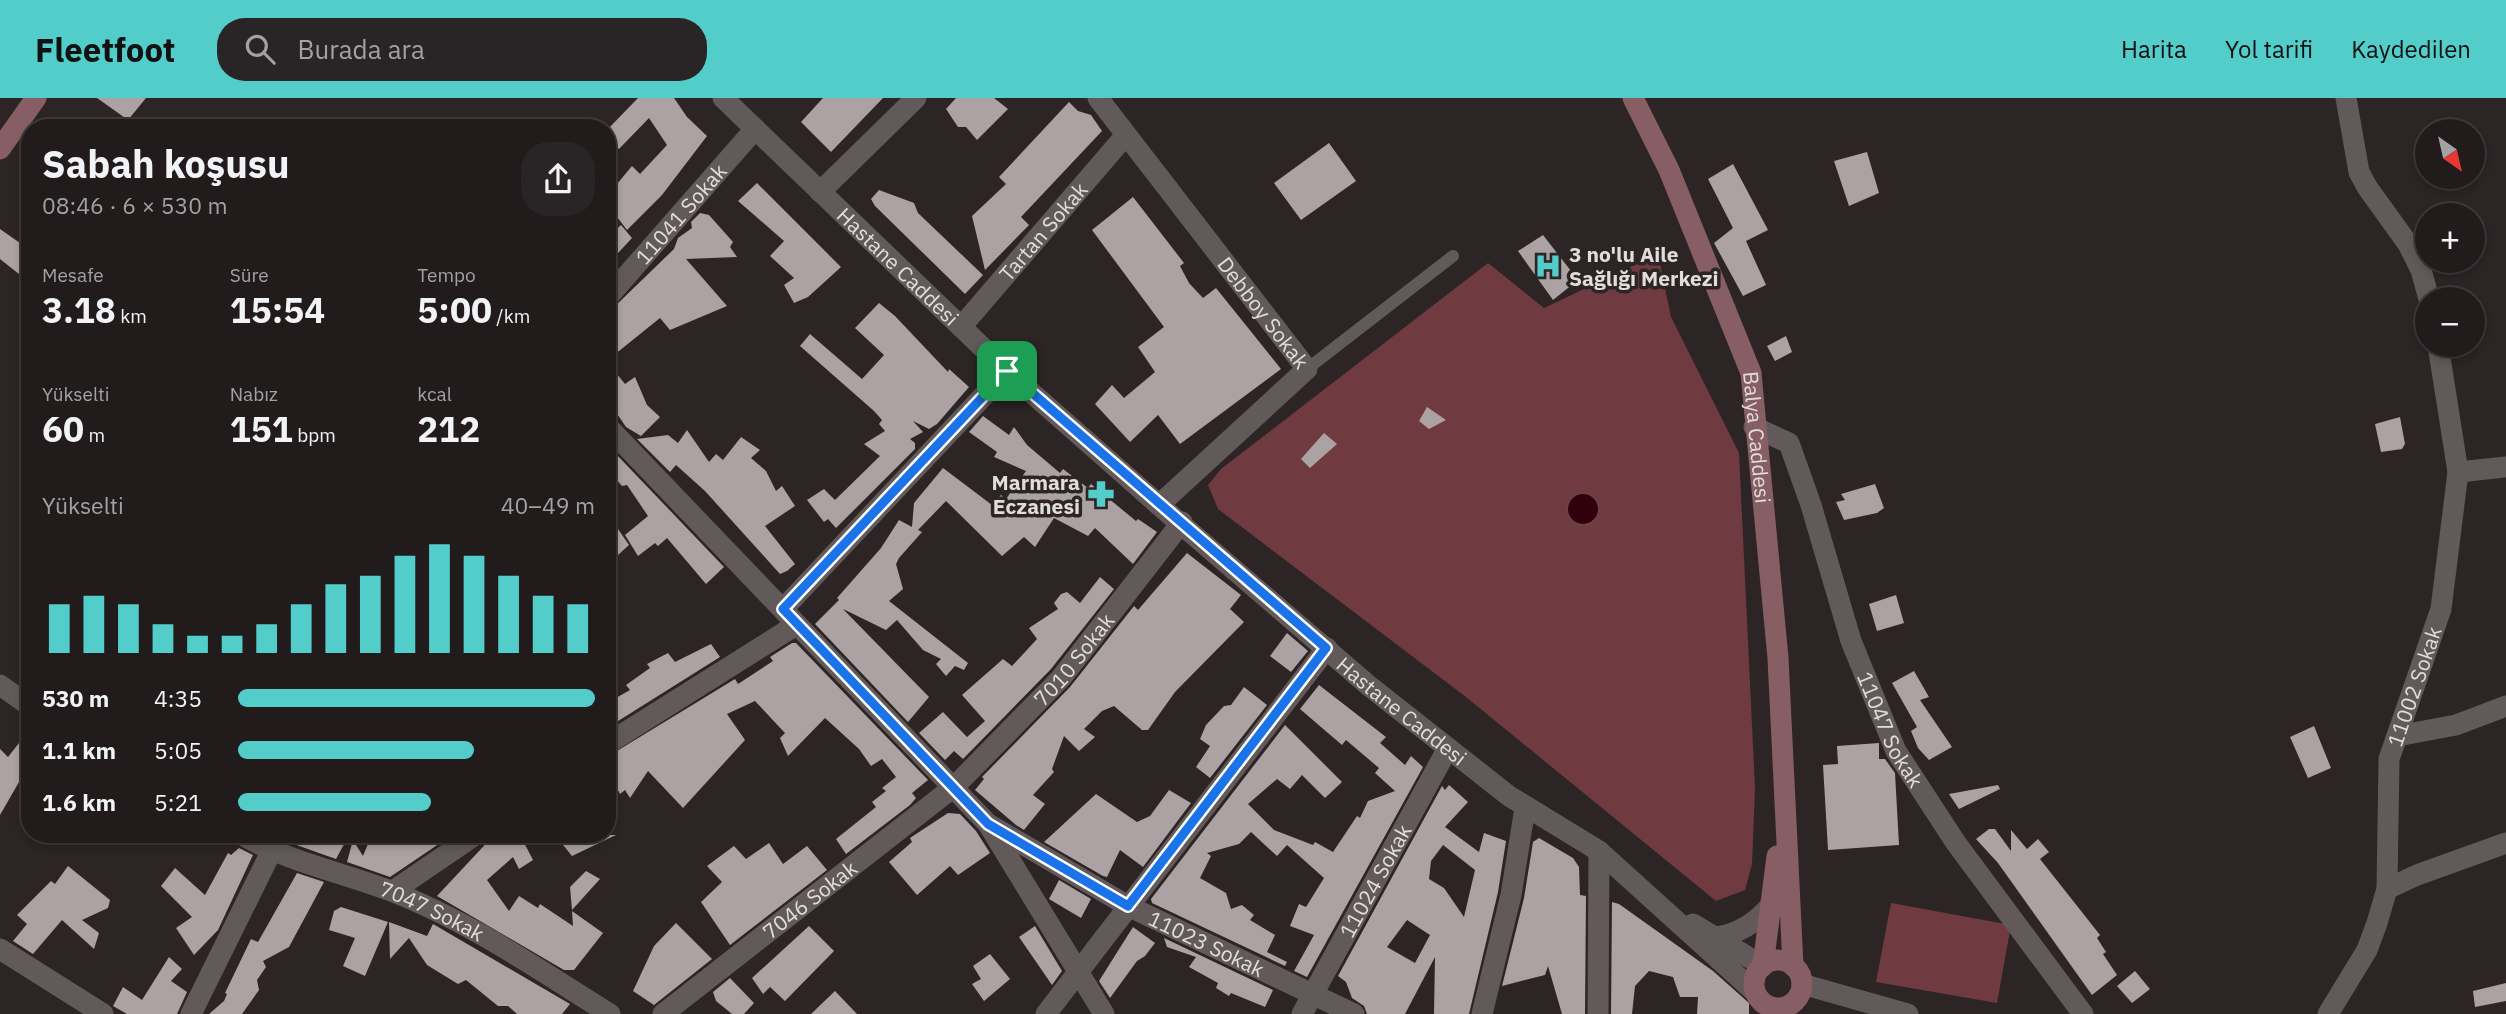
<!DOCTYPE html>
<html lang="tr">
<meta charset="utf-8">
<style>
:root{--surface:#211b1c;--page:#292425;--text:#f1f3f6;--muted:#a2a1a3;--line:#3e393b;--accent:#53cdca}
body{margin:0;font-family:"IBM Plex Sans",sans-serif;background:var(--page);color:var(--text);height:100vh;display:flex;flex-direction:column;font-size:26px;white-space:nowrap}
*{box-sizing:border-box;margin:0}
p{font-size:23px;color:var(--muted)}
.icon{flex:none;width:38px;height:38px;fill:none;stroke:currentColor;stroke-width:2;stroke-linecap:round;stroke-linejoin:round}
.map{position:relative;flex:1;overflow:hidden}
.details{position:absolute;left:21px;top:21px;width:595px;height:724px;display:flex;flex-direction:column;background:var(--surface);border-radius:28px;box-shadow:0 4px 10px #0003,0 0 0 2px var(--line)}
.details>*{flex:none}
.needle{width:46px;rotate:146deg}
.controls{position:absolute;left:2415px;top:21px;display:grid;gap:14px}
.controls a{display:grid;place-items:center;width:70px;height:70px;border-radius:50%;background:var(--surface);box-shadow:0 4px 10px #0003,0 0 0 2px var(--line);font-size:35px}
.pin{position:absolute;display:grid;place-items:center;width:60px;height:60px;color:#fff;margin:-30px;border-radius:14px;box-shadow:0 4px 10px #0006}
.round{display:grid;place-items:center;flex:none;width:74px;height:74px;border-radius:28px;background:var(--page)}
.headline{display:flex;align-items:center;justify-content:space-between;height:119px;padding:0 21px}
h1{font-size:38px;font-weight:800;line-height:52px}
.metrics{display:grid;grid-template-columns:repeat(3,1fr);gap:10px;height:119px;padding:7px 21px}
.metrics div{display:grid;align-content:center}
.metrics b{font-size:35px;font-weight:800}
.metrics small{font-size:19px;font-weight:400}
.metrics p{font-size:19px}
.chart{height:196px;padding:14px 21px}
.chart p{display:flex;justify-content:space-between}
.chart svg{width:100%;height:126px;margin-top:7px;stroke:var(--accent);stroke-width:6}
ul{padding:0 21px;list-style:none;font-size:23px}
li{display:grid;grid-template-columns:112px 84px 1fr;align-items:center;height:52px}
li i{height:18px;border-radius:9px;background:var(--accent)}
header{display:flex;align-items:center;gap:42px;box-sizing:border-box;height:98px;padding:0 35px;background:var(--accent);color:#111}
header strong{font-size:33px}
nav{display:flex;gap:38px;margin-inline-start:auto;font-size:24px}
.search{width:490px;height:63px;background:var(--page);display:flex;align-items:center;gap:18px;box-sizing:border-box;padding:0 24px;border-radius:28px;color:var(--muted);font-size:26px}
.map>svg:first-child{display:block}
.green{fill:#6f3b41}
.water{fill:#32000a;stroke:#674249;stroke-width:2}
.building{fill:#aca2a3;fill-rule:evenodd}
.lines{fill:none;stroke-linecap:round;stroke-linejoin:round}
.service{stroke:#62595a;stroke-width:12}
.minor{stroke:#62595a;stroke-width:21}
.tertiary{stroke:#62595a;stroke-width:21}
.secondary{stroke:#875e64;stroke-width:21}
.route-casing{stroke:#fff;stroke-width:14}
.route{stroke:#1a73e8;stroke-width:9}
.labels{text-anchor:middle;dominant-baseline:central;stroke-width:7;stroke-linejoin:round;paint-order:stroke}
.street-label{font-size:21px;fill:#e2dddd;stroke:#2c2425}
.poi-label{font-size:21px;font-weight:bold;fill:#e2dddd;stroke:#2c2425;text-anchor:start}
</style>
<header>
<strong>Fleetfoot</strong>
<div class="search"><svg class="icon" aria-label="search" viewBox="0 0 24 24"><circle cx="10" cy="10" r="6"/><path d="M15 15l6 6"/></svg>Burada ara</div>
<nav><a>Harita</a><a>Yol tarifi</a><a>Kaydedilen</a></nav>
</header>
<div class="map">
<svg width="2506" height="916" viewBox="0 0 2506 916">
<rect width="100%" height="100%" fill="#2c2425"/>
<!-- green -->
<path class="green" d="M1658,156L1671,219L1739,355L1755,690L1752,766L1745,792L1716,803L1466,599L1218,411L1208,387L1221,371L1488,165L1544,210Z
M1891,805L2011,827L1997,905L1876,884Z"/>
<!-- water -->
<path class="water" d="M1567 411a16 16 0 1 1 32 0a16 16 0 1 1-32 0Z"/>
<!-- building -->
<path class="building" d="M97,0H146L128,22Z
M638,0H674L687,19L707,38L662,97L627,132L607,106V98L632,68L640,76L667,47L649,20L619,51L607,40V32Z
M823,0H883L831,54L801,24Z
M956,0H994L1008,11L977,42L966,29H958L946,11Z
M1069,4L1078,13L1091,17L1102,33L1021,119L1029,127L985,172L972,118L1006,86L999,79Z
M1329,45L1356,83L1301,122L1274,85Z
M1867,54L1879,95L1849,108L1834,63Z
M1733,66L1768,132L1746,143L1766,187L1743,198L1714,145L1733,130L1708,81Z
M757,85L841,169L808,199L794,205L784,187L794,180L770,158L784,143L738,103Z
M879,92L914,105L918,115L983,177L965,196L875,108L871,101Z
M1133,99L1184,165L1180,168L1189,185L1203,200L1216,190L1281,271L1180,346L1158,317L1130,344L1095,306L1112,287L1124,300L1155,274L1138,249L1164,229L1092,132Z
M700,115L709,117L733,144L730,149L737,159L686,161L727,208L670,232L660,220L619,253L607,258V221L611,212L674,151L678,140L692,130L691,124Z
M621,127L632,140L607,167V140Z
M0,131L30,152V165L19,176L0,161Z
M1543,137L1578,182L1553,202L1518,153Z
M879,205L895,218L948,274L949,271L969,289L937,326L929,331L913,323L923,334L910,341L915,345V351L836,430L828,421L824,424L807,402L824,391L835,402L880,358L864,346L885,333L879,326L882,322L874,313L800,248L810,236L862,281L884,257L855,230Z
M1786,238L1792,254L1775,263L1767,248Z
M607,264L625,286L635,279L647,307L660,319L641,338L626,329L607,301Z
M1427,309L1446,322L1429,331L1419,323Z
M983,318L1009,337L1014,329L1027,347L1060,375L1063,371L1088,390L1091,386L1136,423L1138,421L1157,434L1133,466L1095,430L1088,438L1054,420L1035,449L1024,439L1002,458L946,403L918,432L922,434L899,460L896,466L903,491L889,503L968,565L964,572L955,568L946,578L936,566L941,561L923,552L897,522L886,532L843,511L929,599L908,624L815,526L839,502L837,500L881,450L899,422L912,429L914,405L943,370L992,407L1001,397L1006,401L1026,373L994,359L997,354L969,334Z
M2400,319L2405,346L2402,351L2381,354L2375,326Z
M687,332L709,364L716,356L723,362L741,339L760,352L751,360L766,373L776,393L782,388L795,408L765,428L795,466L787,473L780,476L705,393L676,367L670,374L637,341L668,337L678,345Z
M1324,335L1337,346L1310,370L1301,361Z
M615,355L724,469L706,486L667,440L658,448L655,445L638,458L625,437L648,418L627,387L622,388L607,371V362Z
M1875,386L1884,410L1877,415L1844,422L1836,404L1845,402L1841,396Z
M607,415L629,447L607,467Z
M1187,455L1241,497L1230,511L1244,524L1175,594L1148,632H1142L1114,608L1102,613L1084,631L1095,639L1079,653L1064,638L1052,671L1054,674L1033,697L1045,706L1024,732L1016,727L975,692L984,681L982,679L1070,589L1134,508L1138,512Z
M1100,479L1114,491L1051,571L963,661L954,653L945,662L919,635L943,614L967,639L985,623L962,597L1003,561L1012,568L1037,541L1029,530L1058,511L1054,505L1061,496L1067,494L1080,505Z
M1896,497L1904,525L1877,533L1869,506Z
M1287,535L1308,553L1291,574L1270,558Z
M792,545H796L928,682L912,695L916,700L910,707L846,756L836,741L876,709L872,704L886,693L882,690L896,679L882,661L871,668L859,651L825,620L788,658L780,640L785,635L755,603L727,616L745,642L683,710L648,673L630,700L625,692L620,696L618,692L607,699V659L735,581L738,586L773,563L770,559Z
M711,546L720,559L607,630V605L630,592L626,587L650,570L647,566L668,555L675,564Z
M1914,573L1929,599L1920,602L1952,649L1929,662L1918,650L1911,633L1917,629L1892,585Z
M1319,587L1386,639L1380,645L1405,667L1411,658L1423,669L1307,879L1294,873L1314,837L1290,828L1299,806L1306,809L1324,780L1287,747L1277,758L1251,734L1239,746L1207,755L1211,758L1200,780L1226,795L1231,811L1242,807L1254,817L1250,822L1275,837L1267,854L1287,864L1285,868L1152,805L1151,801L1285,627L1342,684L1325,700L1302,677L1290,691L1277,681L1248,706L1274,732L1313,747L1315,744L1333,754L1357,718L1360,720L1368,703L1395,693L1375,675L1379,670L1346,642L1342,647L1300,611Z
M1244,589L1267,607L1210,680L1196,669L1210,648L1200,641L1206,627L1224,608L1231,607Z
M2314,628L2331,670L2308,680L2290,639Z
M30,631V665L0,717V651L8,659Z
M1879,645V661H1885L1895,675L1899,747L1828,752L1823,667L1838,666L1837,648Z
M1449,687L1468,704L1445,729L1479,754L1484,735L1506,743L1498,794L1469,916H1434L1435,859L1405,916H1367L1364,908L1352,900L1346,884L1338,878L1442,688L1445,692ZM1443,747L1475,772L1464,819L1444,790L1429,781L1431,763ZM1407,822L1430,837L1415,865L1387,849Z
M1998,687L2000,691L1959,711L1949,696Z
M1169,692L1191,705L1143,769L1120,752L1107,779L1103,778L1044,744L1096,696L1137,724L1150,718Z
M948,715L960,716L976,733L990,755L958,777L950,768L917,797L889,764L912,744L910,740Z
M1989,731H1995L2011,753V732L2027,751L2038,741L2049,754L2040,761L2100,837L2097,840L2106,854L2103,856L2117,877L2092,897L1998,765L1976,741Z
M289,737H349L336,761L288,744Z
M396,737H452L390,779L347,764L353,742L363,758L370,741L387,743Z
M494,737H520L533,762L519,771L513,759L487,782L509,813L519,798L538,810L540,806L573,828L572,813L603,835L574,872H564L437,798Z
M555,737H616L572,758Z
M1539,740L1573,760L1579,769L1580,797L1586,798L1585,916H1562L1548,868L1545,877L1502,888L1524,800L1533,744Z
M769,745L783,766L807,748L827,772L730,847L701,804L722,784L707,768L734,748L746,761Z
M239,750L253,757L218,832L194,857L176,830L192,819L161,788L175,770L205,797L228,755L231,757Z
M68,768L110,802L108,810L82,822L99,835L94,851L62,822L33,856L13,843L27,826L17,817L51,783L55,786Z
M586,773L600,781L572,812L570,789Z
M297,775L324,784L289,849L263,863L266,869L257,882L259,892L242,916H209L224,903L227,896L225,895L251,841L258,844Z
M1059,782L1091,801L1081,820L1049,801Z
M1612,804L1619,806L1713,873L1749,905V916H1697L1698,899H1680L1673,879L1649,873L1635,888L1632,916H1611Z
M341,809L388,824L365,878L343,868L355,840L329,832L334,813Z
M389,824L427,838L433,826L570,906L562,916H517L508,908H498L466,882L458,886L427,867L409,840L390,861Z
M676,825L712,861L654,907L633,893L654,848Z
M809,828L834,853L785,903L770,889L763,896L752,880Z
M1035,828L1062,873L1052,887L1019,839Z
M1133,829L1155,845L1145,858L1137,863L1110,900L1099,883Z
M1164,840L1273,892L1265,909L1231,895L1229,898L1216,890L1218,885L1189,869L1196,859L1167,849Z
M990,856L1010,881L984,903L972,886L981,881L973,868Z
M169,859L182,871L171,883L187,894L177,916H127L113,908L123,889L142,902Z
M2135,873L2150,891L2132,905L2117,888Z
M730,880L754,905L744,916H732L716,903L713,894Z
M2506,885V903L2475,909L2473,893Z
M835,893L857,916H811Z"/>
<g class="lines">
<!-- service -->
<path class="service" d="M1307,271L1453,158"/>
<!-- minor -->
<g class="minor">
<path id="s1" d="M1098,0L1307,271L1159,407"/>
<path d="M2346,0L2359,74L2367,89L2408,146L2421,172L2429,201"/>
<path d="M820,94L916,0"/>
<path id="s2" d="M607,200L755,31"/>
<path id="s3" d="M961,229L1125,38"/>
<path d="M607,328L988,726L1104,916"/>
<path id="s4" d="M1754,329L1789,345L1811,407L1851,543L1896,653L1956,745L2083,916"/>
<path d="M2458,374L2506,369"/>
<path d="M783,511L1007,273"/>
<path d="M0,587L30,608"/>
<path d="M2397,638L2456,627L2506,608"/>
<path d="M607,646L796,527"/>
<path id="s5" d="M990,727L1128,808L1354,916"/>
<path id="s6" d="M242,737C289,764 341,774 391,793C469,823 539,872 610,916"/>
<path d="M2387,791L2417,777L2506,745"/>
<path d="M393,793L475,737"/>
<path d="M0,851L103,916"/>
<path d="M1802,886L1908,916"/>
<path d="M191,916L271,754L276,737"/>
<path id="s7" d="M663,916L955,688L1061,580L1182,424"/>
<path d="M1046,916L1327,550"/>
<path id="s8" d="M1302,916L1448,650"/>
<path d="M1482,916L1511,797L1525,710"/>
<path d="M1598,916L1599,753"/>
<path id="s9" d="M2328,916L2367,852L2377,825L2387,791L2389,661L2441,511L2458,374L2438,247"/>
</g>
<!-- tertiary -->
<g class="tertiary">
<path id="s10" d="M723,0L1007,273L1159,407L1368,587L1509,698L1599,753L1755,894"/>
<path d="M1693,826L1763,868"/>
<path d="M1715,839C1737,837 1757,824 1771,807"/>
</g>
<!-- secondary -->
<g class="secondary">
<path id="s11" d="M1633,0L1669,72L1751,275L1778,560L1793,868"/>
<path d="M0,51L36,0"/>
<circle cx="1778" cy="886" r="24"/>
<path d="M1763,868L1777,758"/>
</g>
</g>
<g class="lines">
<defs>
<path id="route" d="M1007,273L1326,550L1128,808L988,726L783,511Z"/>
</defs>
<!-- route casing -->
<use href="#route" class="route-casing"/>
<!-- route -->
<use href="#route" class="route"/>
</g>
<!-- icons -->
<defs>
<symbol id="hospital-bare" viewBox="-9 -9 18 18"><path d="M-5-5h3v3.5h4V-5h3V5h-3V1.5h-4V5h-3Z" fill="#53cdca" stroke="#2c2425" stroke-width="2.5" paint-order="stroke"/></symbol>
<symbol id="pharmacy-bare" viewBox="-9 -9 18 18"><path d="M-2-6h4v4h4v4h-4v4h-4v-4h-4v-4h4Z" fill="#53cdca" stroke="#2c2425" stroke-width="2.5" paint-order="stroke"/></symbol>
</defs>
<g fill-rule="evenodd">
<use href="#hospital-bare" x="1529" y="149" width="38" height="38"/>
<use href="#pharmacy-bare" x="1082" y="377" width="38" height="38"/>
</g>
<g class="labels">
<!-- street labels -->
<g class="street-label">
<text stroke="none"><textPath href="#s2" startOffset="112">11041 Sokak</textPath></text>
<text stroke="none"><textPath href="#s3" startOffset="126">Tartan Sokak</textPath></text>
<text stroke="none"><textPath href="#s10" startOffset="243">Hastane Caddesi</textPath></text>
<text stroke="none"><textPath href="#s1" startOffset="271">Debboy Sokak</textPath></text>
<text stroke="none"><textPath href="#s11" startOffset="364">Balya Caddesi</textPath></text>
<text stroke="none"><textPath href="#s7" startOffset="544">7010 Sokak</textPath></text>
<text stroke="none"><textPath href="#s9" startOffset="346">11002 Sokak</textPath></text>
<text stroke="none"><textPath href="#s10" startOffset="915">Hastane Caddesi</textPath></text>
<text stroke="none"><textPath href="#s4" startOffset="343">11047 Sokak</textPath></text>
<text stroke="none"><textPath href="#s8" startOffset="152">11024 Sokak</textPath></text>
<text stroke="none"><textPath href="#s7" startOffset="186">7046 Sokak</textPath></text>
<text stroke="none"><textPath href="#s6" startOffset="205">7047 Sokak</textPath></text>
<text stroke="none"><textPath href="#s5" startOffset="247">11023 Sokak</textPath></text>
</g>
<!-- poi labels -->
<g class="poi-label">
<text x="1569" y="156">3 no'lu Aile<tspan x="1569" dy="24">Sağlığı Merkezi</tspan></text>
<text x="1080" y="384" text-anchor="end">Marmara<tspan x="1080" dy="24">Eczanesi</tspan></text>
</g>
</g>
</svg>
<div class="controls">
<a><svg class="needle" viewBox="-14 -14 28 28"><path d="M0-13l5 13h-10z" fill="#e53935"/><path d="M0 13l5-13h-10z" fill="#a2a1a3"/></svg></a>
<a>+</a>
<a>−</a>
</div>
<div class="pin" style="left:1007px;top:273px;background:#1e9e55"><svg class="icon" aria-label="arrive" viewBox="0 0 24 24"><path d="M6 21V4h12l-3 4 3 4H6"/></svg></div>
<section class="details">
<div class="headline"><div><h1>Sabah koşusu</h1><p>08:46 · 6 × 530 m</p></div><a class="round"><svg class="icon" aria-label="share" viewBox="0 0 24 24"><path d="M12 15V3M7 8l5-5 5 5M5 13v7h14v-7"/></svg></a></div>
<div class="metrics">
<div><p>Mesafe</p><b>3.18<small> km</small></b></div>
<div><p>Süre</p><b>15:54</b></div>
<div><p>Tempo</p><b>5:00<small> /km</small></b></div>
</div>
<div class="metrics">
<div><p>Yükselti</p><b>60<small> m</small></b></div>
<div><p>Nabız</p><b>151<small> bpm</small></b></div>
<div><p>kcal</p><b>212</b></div>
</div>
<div class="chart"><p><span>Yükselti</span>40–49 m</p>
<svg viewBox="0 0 160 44" preserveAspectRatio="none"><path d="M5 44V27M15 44V24M25 44V27M35 44V34M45 44V38M55 44V38M65 44V34M75 44V27M85 44V20M95 44V17M105 44V10M115 44V6M125 44V10M135 44V17M145 44V24M155 44V27"/></svg>
</div>
<ul>
<li><b>530 m</b>4:35<i style="width:100%"></i></li>
<li><b>1.1 km</b>5:05<i style="width:66%"></i></li>
<li><b>1.6 km</b>5:21<i style="width:54%"></i></li>
</ul>
</section>
</div>
